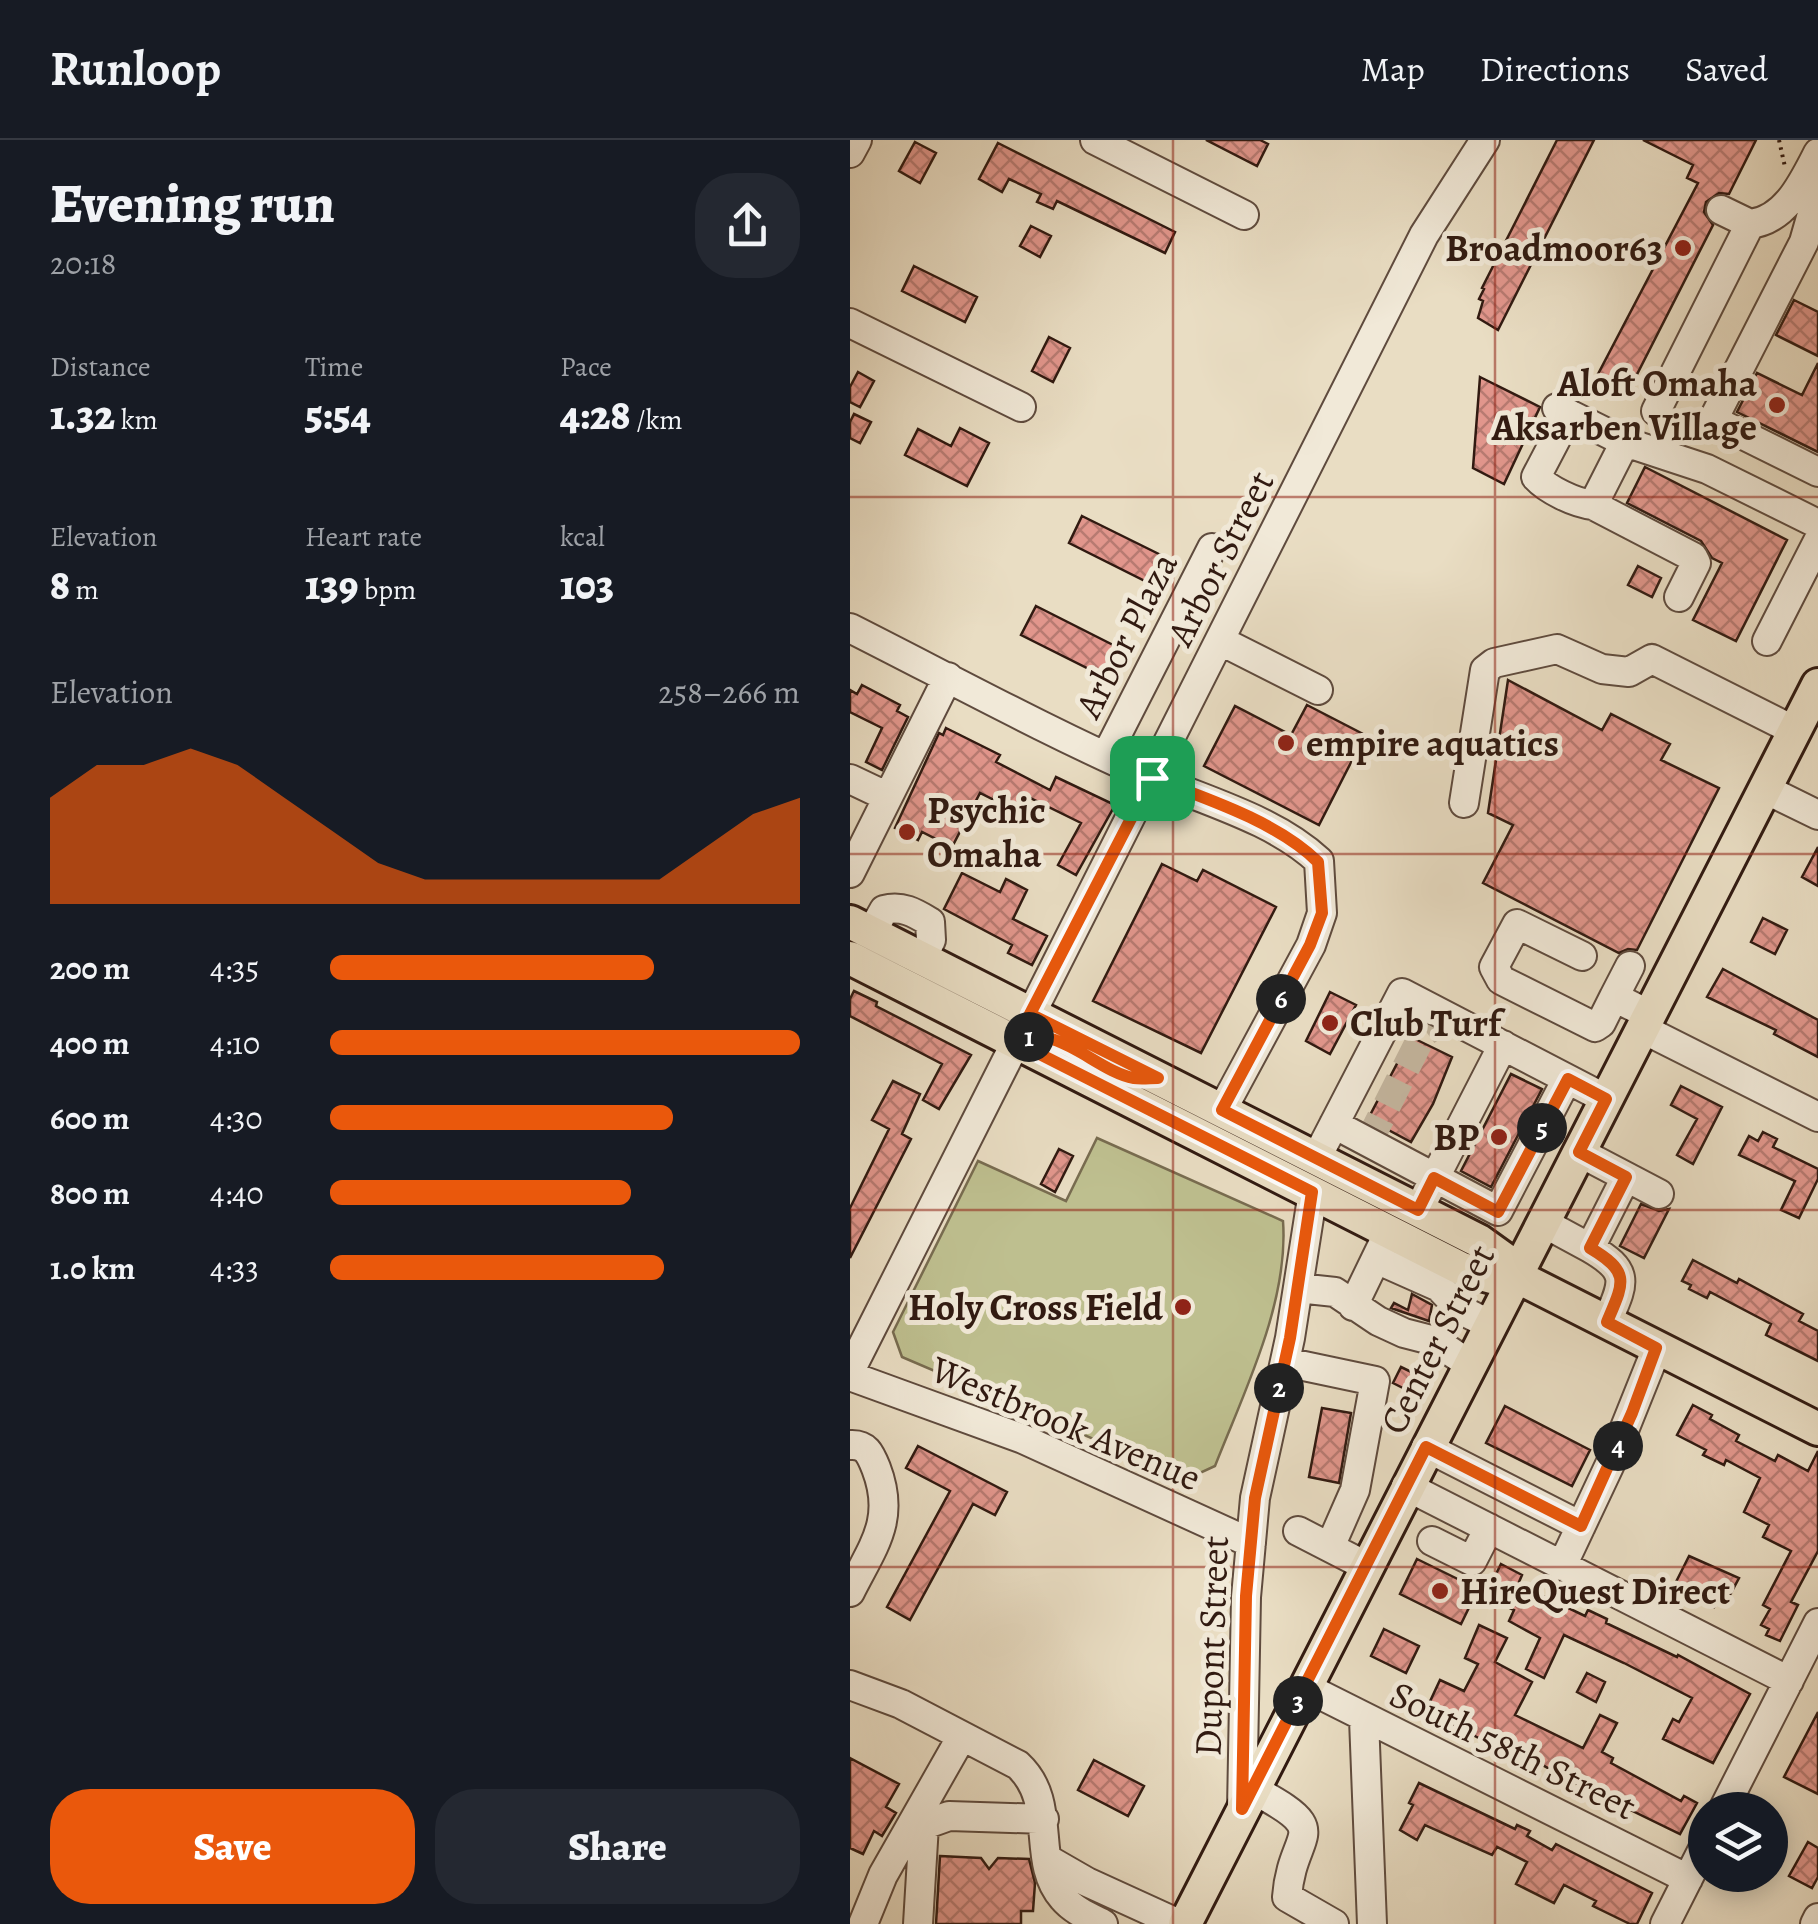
<!DOCTYPE html>
<meta charset="utf-8">
<style>
:root{--surface:#171b24;--page:#242831;--text:#f1f3f6;--muted:#9ea1a6;--line:#363941;--accent:#ea580c}
body{margin:0;font-family:Alegreya,serif;background:var(--page);color:var(--text);height:100vh;display:flex;flex-direction:column;font-size:38px;white-space:nowrap}
*{box-sizing:border-box;margin:0}
p{font-size:32px;color:var(--muted)}
.icon{flex:none;width:55px;height:55px;fill:none;stroke:currentColor;stroke-width:2;stroke-linecap:round;stroke-linejoin:round}
.map{position:relative;flex:1;overflow:hidden}
.side{display:flex;flex-direction:column;background:var(--surface);width:850px}
.side>*{flex:none}
.tools{position:absolute;left:838px;top:1652px;display:grid;gap:20px}
.tools a{display:grid;place-items:center;width:100px;height:100px;border-radius:50%;background:var(--surface);box-shadow:0 5px 25px #0003;font-size:50px}
.pin{position:absolute;display:grid;place-items:center;width:85px;height:85px;color:#fff;margin:-42px;border-radius:20px;box-shadow:0 5px 15px #0006}
.km{position:absolute;width:50px;height:50px;margin:-25px;border-radius:50%;background:#222;color:#fff;font-size:28px;line-height:50px;text-align:center}
.round{display:grid;place-items:center;flex:none;width:105px;height:105px;border-radius:40px;background:var(--page)}
.overview{display:flex;align-items:center;justify-content:space-between;height:170px;padding:0 50px}
h1{font-size:55px;font-weight:800;line-height:75px}
.metrics{display:grid;grid-template-columns:repeat(3,1fr);gap:15px;height:170px;padding:10px 50px}
.metrics div{display:grid;align-content:center}
.metrics b{font-size:42px;font-weight:800}
.metrics small{font-size:28px;font-weight:400}
.metrics p{font-size:28px}
.chart{height:280px;padding:20px 50px}
.chart p{display:flex;justify-content:space-between}
.chart svg{width:100%;height:180px;margin-top:10px;fill:var(--accent);opacity:.7}
.primary-button{display:flex;gap:20px;margin-top:auto;padding:20px 50px}
.primary-button a{flex:1;height:115px;border-radius:40px;background:var(--accent);color:#fff;font-size:40px;font-weight:800;line-height:115px;text-align:center}
.primary-button a+a{background:var(--page);color:var(--text)}
ul{padding:0 50px;list-style:none;font-size:32px}
li{display:grid;grid-template-columns:160px 120px 1fr;align-items:center;height:75px}
li i{height:25px;border-radius:12px;background:var(--accent)}
header{display:flex;align-items:center;gap:60px;box-sizing:border-box;height:140px;padding:0 50px;background:var(--surface);border-bottom:2px solid var(--line)}
header strong{font-size:48px}
nav{display:flex;gap:55px;margin-inline-start:auto;font-size:35px}
main{display:flex;flex:1;min-height:0}
.map>svg:first-child{display:block}
.pitch{fill:#bebf8f;stroke:#786c50;stroke-width:2.5}
.building{fill:url(#building-cross-hatch);stroke:#311a11;stroke-width:2.5}
.lines{fill:none;stroke-linecap:round;stroke-linejoin:round}
.minor-tunnel{stroke:#c4b69f;stroke-width:28;stroke-dasharray:28 14;stroke-linecap:butt}
.minor-casing{stroke:#5f4b3e;stroke-width:32}
.major-casing{stroke:#311a11;stroke-width:38}
.path{stroke:#311a11;stroke-width:4;stroke-dasharray:2.5 5;stroke-linecap:butt}
.minor{stroke:#f1e9d8;stroke-width:28}
.major{stroke:#e9ddc3;stroke-width:32}
.route-casing{stroke:#fff;stroke-width:20}
.route{stroke:#ea580c;stroke-width:12}
.grid{fill:none;stroke:#8f2418;stroke-width:2.5;stroke-opacity:0.55}
.poi-dot{fill:#8f2418;stroke:#f1e9d8;stroke-width:4}
.labels{text-anchor:middle;dominant-baseline:central;stroke-width:10;stroke-linejoin:round;paint-order:stroke}
.poi-label{font-size:38px;font-weight:bold;fill:#311a11;stroke:#f1e9d8;text-anchor:end}
.street-label{font-size:38px;fill:#311a11;stroke:#f1e9d8}
</style>
<header>
<strong>Runloop</strong>
<nav><a>Map</a><a>Directions</a><a>Saved</a></nav>
</header>
<main>
<section class="side">
<div class="overview"><div><h1>Evening run</h1><p>20:18</p></div><a class="round"><svg class="icon" aria-label="share" viewBox="0 0 24 24"><path d="M12 15V3M7 8l5-5 5 5M5 13v7h14v-7"/></svg></a></div>
<div class="metrics">
<div><p>Distance</p><b>1.32<small> km</small></b></div>
<div><p>Time</p><b>5:54</b></div>
<div><p>Pace</p><b>4:28<small> /km</small></b></div>
</div>
<div class="metrics">
<div><p>Elevation</p><b>8<small> m</small></b></div>
<div><p>Heart rate</p><b>139<small> bpm</small></b></div>
<div><p>kcal</p><b>103</b></div>
</div>
<div class="chart"><p><span>Elevation</span>258–266 m</p>
<svg viewBox="0 0 160 44" preserveAspectRatio="none"><path d="M0 44V18L10 10L20 10L30 6L40 10L50 18L60 26L70 34L80 38L90 38L100 38L110 38L120 38L130 38L140 30L150 22L160 18V44z"/></svg>
</div>
<ul>
<li><b>200 m</b>4:35<i style="width:69%"></i></li>
<li><b>400 m</b>4:10<i style="width:100%"></i></li>
<li><b>600 m</b>4:30<i style="width:73%"></i></li>
<li><b>800 m</b>4:40<i style="width:64%"></i></li>
<li><b>1.0 km</b>4:33<i style="width:71%"></i></li>
</ul>
<div class="primary-button"><a>Save</a><a>Share</a></div>
</section>
<div class="map">
<svg width="968" height="1784" viewBox="0 0 968 1784">
<defs>
<pattern id="building-cross-hatch" width="8" height="8" patternUnits="userSpaceOnUse" patternTransform="scale(2.5)"><rect width="8" height="8" fill="#e1968c"/><path d="M0 0l8 8M0 8l8-8" fill="none" stroke="#b77a71"/></pattern>
</defs>
<rect width="100%" height="100%" fill="#e9ddc3"/>
<filter id="stains"><feTurbulence type="fractalNoise" baseFrequency=".002" numOctaves="4"/><feColorMatrix values="0 0 0 0 .2 0 0 0 0 .09 0 0 0 0 .02 0 0 0 .5 -.17"/></filter>
<radialGradient id="worn" r=".72"><stop offset=".6" stop-color="#630" stop-opacity="0"/><stop offset="1" stop-color="#630" stop-opacity=".3"/></radialGradient>
<!-- pitch -->
<path class="pitch" d="M247,998L433,1081C439,1162 394,1252 365,1326L337,1339L52,1217L43,1192L128,1021L216,1061Z"/>
<!-- building -->
<path class="building" d="M356,0H410L418,4L407,26Z
M707,0H744L648,190L628,178L633,161L629,159L634,149L632,148Z
M793,0H906L879,54L869,53L856,62L854,72L863,85L778,252L747,236L848,43L837,38L843,25Z
M65,2L86,13L70,43L49,31Z
M148,3L325,92L315,113L207,61L203,69L187,62L191,54L159,39L152,52L129,39Z
M181,86L201,96L190,117L170,106Z
M64,126L127,157L115,182L52,151Z
M944,160L968,172V216L926,195Z
M199,197L220,208L203,242L182,231Z
M968,223V312L887,272L907,233L952,255Z
M8,232L24,241L10,267L0,262V247Z
M630,237L690,267L654,344L623,328Z
M4,274L21,282L10,303L0,298V282Z
M110,288L139,303L117,346L55,315L68,289L101,306Z
M795,327L937,400L886,501L843,480L872,423L862,418L851,401L777,363Z
M232,376L327,423L313,450L219,403Z
M788,426L811,438L802,457L778,445Z
M186,466L269,508L264,518L273,522L263,541L171,495Z
M658,540L752,590L761,574L820,604L811,620L869,648L787,810L778,809L769,813L633,743L663,685L638,673Z
M12,545L50,565L47,571L58,577L32,630L16,622L32,588L0,572V550L7,554Z
M457,565L515,595L469,685L354,626L385,566L441,595Z
M96,588L150,615L146,622L200,650L206,637L265,665L226,735L208,725L231,683L172,654L164,670L130,653L102,707L72,692L68,700L45,688L89,593L93,595Z
M968,707V746L952,737Z
M312,724L347,741L353,730L426,767L351,913L243,861Z
M112,733L150,752L156,739L177,750L163,779L197,796L182,825L158,813L162,805L94,769Z
M913,778L937,790L925,814L901,802Z
M873,829L968,880V917L924,894L926,890L857,857Z
M4,851L27,862L26,866L121,915L89,969L73,960L92,924L0,876V859Z
M480,852L506,865L480,914L456,901Z
M561,897L602,917L583,964L561,1002L518,979Z
M661,934L692,949L641,1047L611,1031Z
M43,941L70,954L52,994L61,999L0,1118V1068L39,989L22,980Z
M831,946L872,967L843,1024L827,1015L847,979L821,965Z
M913,992L927,999L923,1007L968,1029V1039L949,1078L931,1070L945,1041L889,1015L899,996L908,1001Z
M209,1009L223,1016L205,1052L191,1044Z
M791,1064L809,1071L819,1069L794,1118L770,1106Z
M843,1120L887,1143L889,1139L953,1174L949,1181L968,1191V1221L916,1195L921,1184L860,1152L857,1158L839,1149L841,1145L832,1141Z
M562,1154L582,1165L579,1181L541,1168L544,1163L558,1170Z
M551,1227L580,1241L571,1257L543,1243Z
M843,1265L862,1275L860,1279L889,1295L886,1301L925,1321L928,1315L958,1331L968,1311V1411L941,1462L948,1465L930,1501L916,1495L919,1489L911,1485L920,1469L913,1465L941,1411L913,1397L919,1385L894,1372L910,1338L876,1320L874,1325L853,1315L856,1310L827,1295Z
M655,1266L740,1310L722,1346L636,1303Z
M472,1268L501,1273L489,1343L459,1337Z
M68,1306L157,1352L145,1375L123,1364L60,1480L37,1467L100,1351L56,1328Z
M839,1416L889,1438L874,1466L867,1462L864,1467L824,1446Z
M567,1419L628,1449L611,1484L550,1454Z
M651,1424L672,1435L669,1442L695,1457L735,1476L738,1470L757,1479L756,1483L827,1517L828,1515L900,1554L863,1623L813,1599L823,1579L829,1582L842,1558L774,1523L714,1495L694,1538L676,1529L690,1498L659,1481L664,1470L635,1456Z
M629,1485L657,1498L645,1522L682,1542L665,1575L733,1608L750,1575L767,1583L752,1612L763,1618L761,1623L831,1661L834,1656L847,1663L830,1694L723,1642L660,1607L657,1613L576,1570L590,1540L614,1551L628,1524L615,1518Z
M534,1489L569,1506L556,1533L521,1516Z
M737,1533L755,1542L746,1562L727,1552Z
M968,1572V1654L934,1637Z
M0,1618L49,1644L36,1667L46,1673L32,1696L24,1691L13,1714L0,1708Z
M244,1620L294,1646L278,1676L228,1650Z
M569,1643L665,1689L667,1685L680,1691L677,1696L702,1710L706,1704L802,1753L787,1784H780L743,1766L746,1761L714,1745L704,1763L666,1744L677,1722L647,1707L642,1715L575,1685L567,1700L550,1690L563,1665L559,1663Z
M958,1702L968,1708V1737L962,1748L939,1736Z
M90,1716L131,1718L139,1729L148,1718L179,1719L185,1743L183,1771H171V1784H86Z"/>
<g class="lines">
<!-- minor-tunnel -->
<path class="minor-tunnel" d="M518,1003L573,894L588,883L607,881"/>
<defs>
<path id="minor" d="M245,0L394,75
M0,13L7,0
M968,53L954,102L863,280L968,332
M871,70L900,84
M0,183L171,267
M707,268L775,302L857,329L968,384
M806,271L900,84C936,80 953,42 968,13
M719,274L686,337C698,350 725,363 743,365L843,417L846,423L829,457
M743,365L775,302
M0,488C99,538 198,592 300,637C355,661 424,679 469,721L472,773L461,805L372,970
M371,501L468,550
M917,501L968,401
M256,616L362,408
M0,639L38,657
M915,649L968,675
M614,663L635,530L644,523L707,509L752,529L779,532L802,519L945,591
M0,733L98,537
M21,793L34,770C52,765 65,773 80,782L81,800L72,818
M732,816L667,784L644,827L651,840L745,887L751,883L764,857L800,875
M764,857L780,826
M181,874L574,95L635,0
M793,889L968,977
M484,984L648,1071L717,939
M729,1012L809,1054
M467,1017L552,853L756,959
M576,1055L653,905
M692,1082L740,1108
M526,1119L589,1147L611,1170L639,1184
M448,1148L485,1152L528,1181L554,1193L585,1201L619,1224
M503,1166L533,1104
M757,1182C774,1142 781,1132 740,1108L776,1037
M435,1222L525,1241L505,1350L480,1407
M0,1231L166,902
M0,1236L173,1299L401,1403
M0,1305C16,1304 20,1313 26,1328C46,1380 23,1406 0,1452
M576,1307L731,1386
M556,1346L939,1541
M448,1391L516,1426
M582,1401L622,1421L639,1388
M712,1426L762,1320L807,1208
M0,1545L51,1564L168,1625C209,1663 180,1721 213,1758C223,1770 239,1777 253,1784
M455,1547L838,1739
M514,1579L522,1784
M402,1649C487,1694 442,1688 437,1757L484,1784
M392,1669L396,1457L405,1358L440,1198L463,1052
M873,1670L968,1483
M65,1680L74,1685L68,1784
M74,1685L99,1676L194,1679
M197,1719L237,1742L329,1784
M13,1784L33,1735L112,1596
M815,1784L855,1705
M965,1784L968,1778"/>
<path id="major" d="M0,782L629,1101L654,1119L664,1135L968,1289
M0,818L612,1129L642,1137L664,1135
M335,1784L968,545"/>
</defs>
<!-- minor casing -->
<use href="#minor" class="minor-casing"/>
<!-- major casing -->
<use href="#major" class="major-casing"/>
<!-- path -->
<path class="path" d="M929,0L935,27"/>
<!-- minor -->
<use href="#minor" class="minor"/>
<!-- major -->
<use href="#major" class="major"/>
</g>
<g class="lines">
<defs>
<path id="route" d="M302,638C355,658 428,682 468,722L472,773L460,805L372,970L568,1070L584,1038L648,1072L718,939L756,959L729,1012L776,1037L740,1108C781,1132 774,1142 757,1182L806,1208L782,1273L731,1386L576,1307L392,1669L396,1456L405,1358L440,1198L462,1052L166,902C207,881 245,931 284,938C291,939 300,938 308,938L180,874Z"/>
</defs>
<!-- route casing -->
<use href="#route" class="route-casing"/>
<!-- route -->
<use href="#route" class="route"/>
</g>
<!-- grid -->
<path class="grid" d="M323,0V1784M645,0V1784M0,357H968M0,714H968M0,1070H968M0,1427H968"/>
<!-- markers -->
<g class="poi-dot">
<circle cx="833" cy="108" r="10"/>
<circle cx="927" cy="265" r="10"/>
<circle cx="436" cy="603" r="10"/>
<circle cx="57" cy="692" r="10"/>
<circle cx="480" cy="883" r="10"/>
<circle cx="649" cy="997" r="10"/>
<circle cx="333" cy="1167" r="10"/>
<circle cx="590" cy="1451" r="10"/>
</g>
<g class="labels">
<!-- poi labels -->
<g class="poi-label">
<text x="813" y="108">Broadmoor63</text>
<text x="907" y="243">Aloft Omaha<tspan x="907" dy="44">Aksarben Village</tspan></text>
<text x="456" y="603" text-anchor="start">empire aquatics</text>
<text x="77" y="670" text-anchor="start">Psychic<tspan x="77" dy="44">Omaha</tspan></text>
<text x="500" y="883" text-anchor="start">Club Turf</text>
<text x="629" y="997">BP</text>
<text x="313" y="1167">Holy Cross Field</text>
<text x="610" y="1451" text-anchor="start">HireQuest Direct</text>
</g>
<!-- street labels -->
<g class="street-label">
<text transform="translate(370 418) rotate(-63)">Arbor Street</text>
<text transform="translate(276 495) rotate(-63)">Arbor Plaza</text>
<text transform="translate(587 1199) rotate(-63)">Center Street</text>
<text transform="translate(216 1283) rotate(23)">Westbrook Avenue</text>
<text transform="translate(361 1506) rotate(-88)">Dupont Street</text>
<text transform="translate(663 1610) rotate(26)">South 58th Street</text>
</g>
</g>
<rect width="100%" height="100%" filter="url(#stains)"/>
<rect width="100%" height="100%" fill="url(#worn)"/>
</svg>
<div class="tools">
<a><svg class="icon" aria-label="layers" viewBox="0 0 24 24"><path d="M12 4l9 5-9 5-9-5zM3 14l9 5 9-5"/></svg></a>
</div>
<div class="pin" style="left:302px;top:638px;background:#1e9e55"><svg class="icon" aria-label="arrive" viewBox="0 0 24 24"><path d="M6 21V4h12l-3 4 3 4H6"/></svg></div>
<b class="km" style="left:179px;top:897px">1</b>
<b class="km" style="left:429px;top:1248px">2</b>
<b class="km" style="left:448px;top:1561px">3</b>
<b class="km" style="left:768px;top:1306px">4</b>
<b class="km" style="left:692px;top:988px">5</b>
<b class="km" style="left:431px;top:859px">6</b>
</div>
</main>
